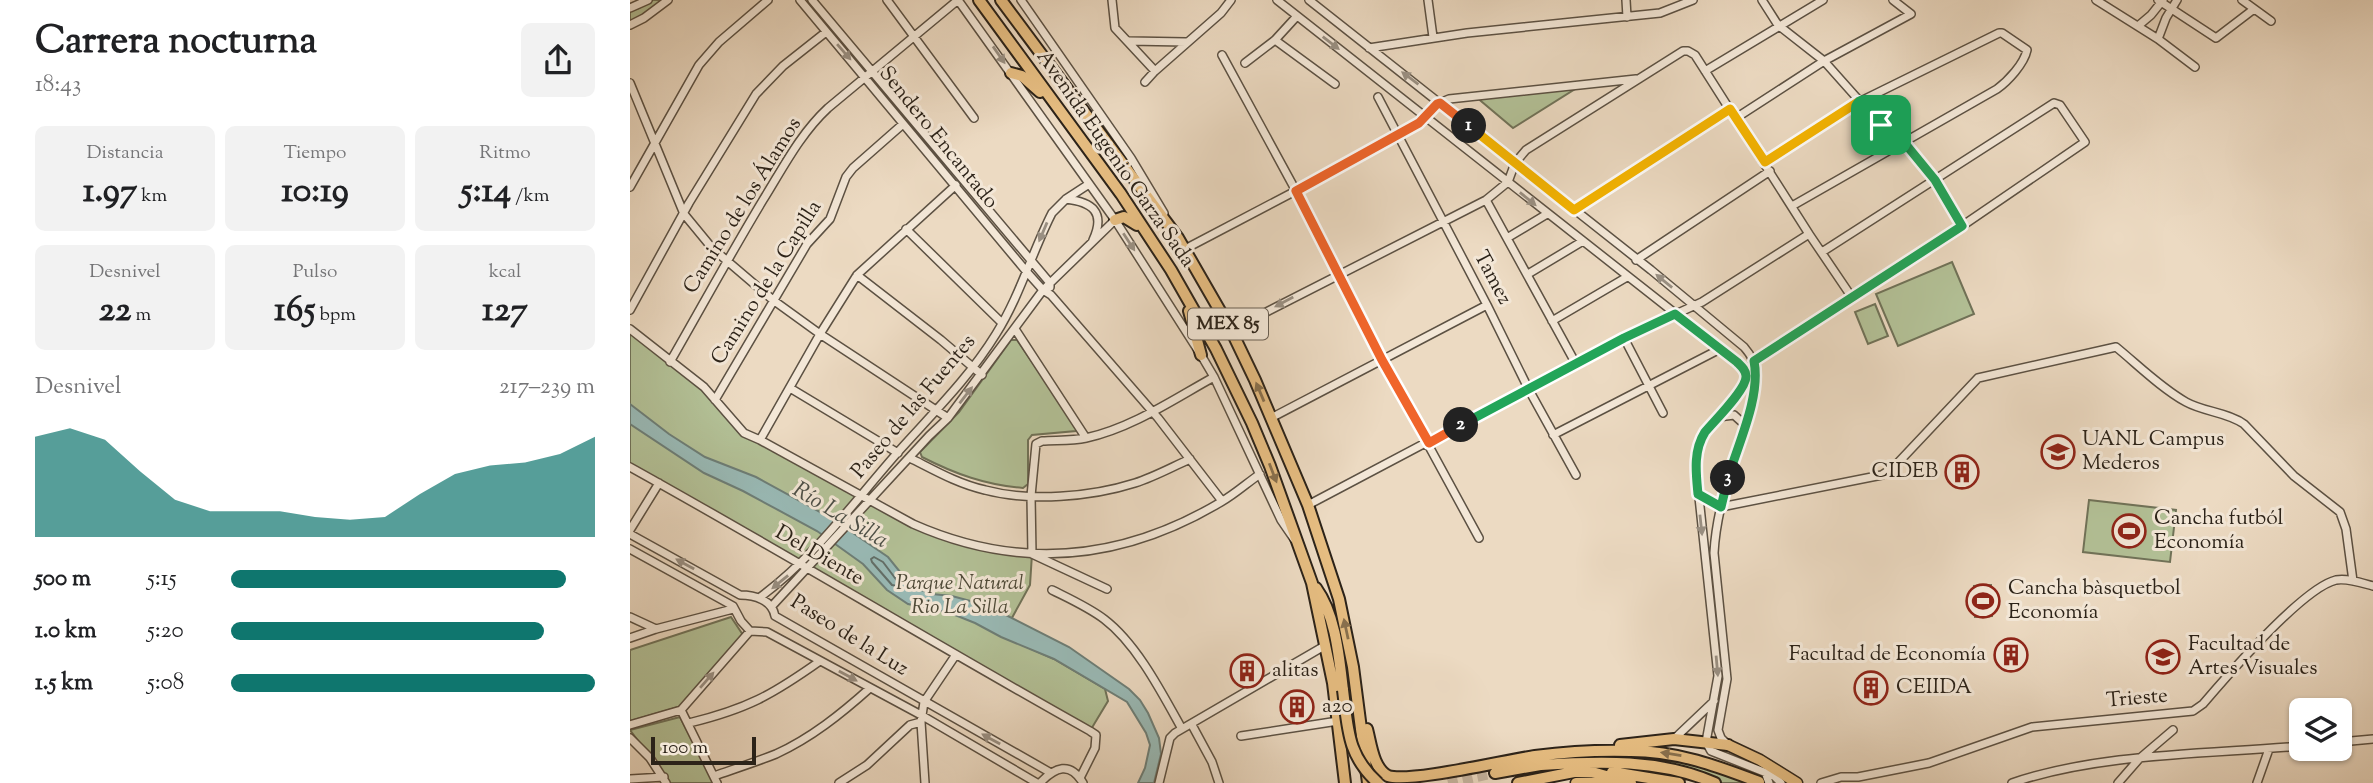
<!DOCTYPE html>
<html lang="es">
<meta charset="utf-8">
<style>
:root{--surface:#fff;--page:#f2f2f2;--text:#202124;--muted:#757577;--accent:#0f766e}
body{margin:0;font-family:"Sorts Mill Goudy",serif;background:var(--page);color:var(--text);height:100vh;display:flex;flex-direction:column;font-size:26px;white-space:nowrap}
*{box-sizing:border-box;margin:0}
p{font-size:23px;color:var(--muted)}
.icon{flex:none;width:38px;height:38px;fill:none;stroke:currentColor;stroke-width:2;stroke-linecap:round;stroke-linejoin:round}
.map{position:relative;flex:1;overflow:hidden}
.sheet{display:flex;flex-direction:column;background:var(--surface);width:630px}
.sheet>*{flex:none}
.buttons{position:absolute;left:1659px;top:698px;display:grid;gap:14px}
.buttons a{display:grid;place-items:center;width:63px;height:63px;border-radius:10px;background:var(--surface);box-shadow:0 2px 5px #0004;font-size:35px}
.scale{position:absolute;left:21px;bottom:18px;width:105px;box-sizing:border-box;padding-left:7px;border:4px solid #2c2319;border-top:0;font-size:19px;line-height:24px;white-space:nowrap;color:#2c2319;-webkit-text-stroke:5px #f3e7d7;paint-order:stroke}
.pin{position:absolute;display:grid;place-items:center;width:60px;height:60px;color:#fff;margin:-30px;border-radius:14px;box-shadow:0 4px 10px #0006}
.km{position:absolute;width:35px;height:35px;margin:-18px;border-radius:50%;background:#222;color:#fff;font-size:19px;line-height:35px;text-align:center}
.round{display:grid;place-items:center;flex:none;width:74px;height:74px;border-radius:10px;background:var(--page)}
.headline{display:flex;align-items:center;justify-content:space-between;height:119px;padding:0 35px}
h1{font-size:38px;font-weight:700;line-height:52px}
.stats{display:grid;grid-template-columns:repeat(3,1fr);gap:10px;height:119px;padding:7px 35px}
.stats div{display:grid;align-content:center;border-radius:10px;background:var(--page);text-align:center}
.stats b{font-size:35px;font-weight:700}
.stats small{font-size:19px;font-weight:400}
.stats p{font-size:19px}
.chart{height:196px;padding:14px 35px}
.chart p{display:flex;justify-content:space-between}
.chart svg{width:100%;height:126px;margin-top:7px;fill:var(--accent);opacity:.7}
ul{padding:0 35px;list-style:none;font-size:23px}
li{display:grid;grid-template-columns:112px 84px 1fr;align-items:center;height:52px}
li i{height:18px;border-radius:9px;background:var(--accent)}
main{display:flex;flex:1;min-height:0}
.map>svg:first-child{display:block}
.green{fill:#b3c197;stroke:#707258;stroke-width:2}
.water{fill:#99bab6;stroke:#6d7e77;stroke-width:2}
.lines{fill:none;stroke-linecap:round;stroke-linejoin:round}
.shore{stroke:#626e68;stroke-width:2}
.highway-tunnel{stroke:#c6b5a0;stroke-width:10;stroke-dasharray:10 5;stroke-linecap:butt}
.minor-casing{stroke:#5c5143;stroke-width:10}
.major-casing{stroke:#2c2319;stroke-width:13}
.highway-casing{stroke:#2c2319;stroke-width:14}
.minor{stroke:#f3e7d7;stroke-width:7}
.major{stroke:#e6bd81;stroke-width:10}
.highway{stroke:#e6bd81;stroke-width:10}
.highway-bridge-casing{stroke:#2c2319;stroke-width:14;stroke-linecap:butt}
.highway-bridge{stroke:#e6bd81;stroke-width:10}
.oneway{fill:#998f82}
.oneway2{fill:#89704d}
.split-1-casing{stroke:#fff;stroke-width:14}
.split-2-casing{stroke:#fff;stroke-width:14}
.split-3-casing{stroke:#fff;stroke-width:14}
.split-4-casing{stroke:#fff;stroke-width:14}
.split-1{stroke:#f5b400;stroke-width:9}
.split-2{stroke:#f0652b;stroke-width:9}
.split-3{stroke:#22a559;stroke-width:9}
.split-4{stroke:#22a559;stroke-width:9}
.labels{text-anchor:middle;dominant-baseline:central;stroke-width:6;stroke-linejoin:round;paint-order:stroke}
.shield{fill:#f3e7d7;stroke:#685e52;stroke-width:2}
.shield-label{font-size:19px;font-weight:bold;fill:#2c2319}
.street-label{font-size:21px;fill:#2c2319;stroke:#f3e7d7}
.poi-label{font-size:21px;fill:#2c2319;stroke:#f3e7d7;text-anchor:start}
.park-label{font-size:21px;font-style:italic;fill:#4e4a38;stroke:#f3e7d7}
.water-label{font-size:23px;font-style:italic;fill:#4d5048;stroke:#f3e7d7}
</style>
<main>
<section class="sheet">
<div class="headline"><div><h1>Carrera nocturna</h1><p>18:43</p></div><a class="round"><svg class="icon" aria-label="share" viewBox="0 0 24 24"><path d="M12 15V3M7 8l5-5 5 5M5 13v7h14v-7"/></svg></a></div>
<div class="stats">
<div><p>Distancia</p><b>1.97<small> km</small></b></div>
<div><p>Tiempo</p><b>10:19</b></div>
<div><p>Ritmo</p><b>5:14<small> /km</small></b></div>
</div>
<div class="stats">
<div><p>Desnivel</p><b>22<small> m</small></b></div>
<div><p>Pulso</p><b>165<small> bpm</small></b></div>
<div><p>kcal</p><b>127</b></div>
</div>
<div class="chart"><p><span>Desnivel</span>217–239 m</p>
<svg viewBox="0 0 160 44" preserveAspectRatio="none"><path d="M0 44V9L10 6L20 10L30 21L40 31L50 35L60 35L70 35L80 37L90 38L100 37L110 29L120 22L130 19L140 18L150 15L160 9V44z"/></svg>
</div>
<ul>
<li><b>500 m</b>5:15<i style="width:92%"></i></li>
<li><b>1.0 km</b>5:20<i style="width:86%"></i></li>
<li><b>1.5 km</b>5:08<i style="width:100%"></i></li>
</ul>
</section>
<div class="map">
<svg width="1743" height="783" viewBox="0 0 1743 783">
<rect width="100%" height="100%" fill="#ecdac2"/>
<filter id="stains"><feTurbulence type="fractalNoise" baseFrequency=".00286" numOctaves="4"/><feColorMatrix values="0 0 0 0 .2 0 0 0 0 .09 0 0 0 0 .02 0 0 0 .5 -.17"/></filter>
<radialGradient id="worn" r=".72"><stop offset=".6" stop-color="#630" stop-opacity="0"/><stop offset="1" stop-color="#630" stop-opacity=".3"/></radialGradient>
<!-- green -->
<path class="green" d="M23,0H35L0,23V11L9,8Z
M944,86L945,89L883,128L845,96Z
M1322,262L1344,314L1268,346L1246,294Z
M1245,304L1258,336L1238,344L1225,312Z
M0,329L65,380L113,430L308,535L402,554L400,585L372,636L424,659L475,689L478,701L460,731L0,465Z
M381,340H387L446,426V431L402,435L398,440V484L393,488C356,485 325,474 292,457L290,452L329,412Z
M1459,500L1546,510L1540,562L1453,552Z
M1361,585L1362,616L1345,617L1344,586Z
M101,617L113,635L52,706L0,721V650Z
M50,717L84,783H40L0,730Z
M1008,757L1070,765L1116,783H1080L964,759Z"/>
<!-- water -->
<path class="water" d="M0,404L39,434L75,457L126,477L201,518L258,557L279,583L286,588L302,594L322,596L344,602L372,613L439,647L499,689L510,700L518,713L529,738L531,754L524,783H508L515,768L520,745L516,733L497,702L424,659L371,637L345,623L320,613L278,604L257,590L233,564L187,531L113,491L74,473L0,424Z"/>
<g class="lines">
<!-- shore -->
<path class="shore" d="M244,557L253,562L268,582L267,586L262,585L242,562L241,559Z"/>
<!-- highway-tunnel -->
<path class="highway-tunnel" d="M818,783L865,773"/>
<defs>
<path id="minor" d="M170,0L396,271L413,290L421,295L528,418L592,501
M182,0L420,283V287
M257,0L344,118
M328,0L485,220L571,355L584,377L651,520L664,539
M391,0L501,158L534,213
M482,0L485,28L525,71L591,13L601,0
M647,0L1112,366C1114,369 1116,372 1116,376C1117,389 1084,421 1075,432L1070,439L1066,456V469L1088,676L1076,742L1081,751L1144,776L1151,783
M679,0L1021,270L1114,347C1122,356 1126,364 1126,376C1126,397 1117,418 1110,438C1099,476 1086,514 1084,553L1097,679L1088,730L1091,738L1098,745
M798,0L803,37
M996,0L997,17
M1132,0L1148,25L1194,61L1251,125L1273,141L1305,180L1332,226
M1466,0L1528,39L1565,67
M1528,0L1586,38L1624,9
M1612,0L1641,21
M0,8L18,0
M0,25L14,18L38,0
M1508,26L1521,15L1533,0
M1528,39L1536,18L1547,0
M645,40L705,84
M499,41L556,42
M739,48L837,33L1030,13L1063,0
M592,55L666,191L752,360L849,538
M615,63L645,40L667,16
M1075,71L1193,0
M515,82L525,71
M0,83L54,214L82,248L143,300L190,334L318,418
M748,97L857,305L899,390L946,475
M1106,118L1194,61L1281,14L1263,0
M1135,162L1229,102L1369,33H1372L1397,50C1394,64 1378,81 1367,89L1162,206
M0,187L69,65L89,42L138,0
M436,199C462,202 476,212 463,240
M856,200L946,364
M944,210L1100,109
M276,229L372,323
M877,238L917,214
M555,249L734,155L789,123L807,104L819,99L1006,79
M1006,260L1140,171
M898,274L953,241
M227,275L311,340L352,375
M0,310L59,203L126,94L153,66L196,32
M922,321L997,277
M0,329L74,387L114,433L130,440L283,524C389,571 492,561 591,502C605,494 617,483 630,474
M385,329L456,438
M601,330L856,200L878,182L885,163L896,150L1053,51H1058L1065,55L1179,234L1221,296
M994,338L1033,413
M40,362C71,308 101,253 133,200C153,168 170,134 198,108L328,0
M1115,371L1132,354L1332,226L1455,142L1430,105L1424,103L1192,252
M160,388L268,453
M85,400L177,244L200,219L216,177L223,168L273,124
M1088,417L1104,415L1115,425
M641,418L857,305
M923,435L1090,349
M130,440L190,334L227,275L326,185
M280,458C304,470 328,484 355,490C400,502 461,497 505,483C524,477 542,467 560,459
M0,467C155,553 306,645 460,731L466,735L465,748L450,778
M1068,494L1091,507L1252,475L1264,467L1348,378L1486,347C1508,365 1531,388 1556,402C1574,412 1597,412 1614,424L1664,476L1710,512L1716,529L1723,581
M678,505L994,338L1072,302L1179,234
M0,530L29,483
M0,534L110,595C125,595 142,600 145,616L421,773
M0,549L103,606L111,621L120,631L137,632L291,715L407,783
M477,589L402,554L401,496L406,444L412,441C426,440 442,441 456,438C502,428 544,399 584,377
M422,590C440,599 458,607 474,619C507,644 532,693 552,729
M129,598C184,558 223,503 268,452C302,414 339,378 366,334C390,296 402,252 422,213L436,199L459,184
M142,606L299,436L318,418L413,290L485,220
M0,617L26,629
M0,638L26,629L103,609
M51,710L87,783
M59,723C117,709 142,695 190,661
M0,725L51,710L120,631
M562,725L582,762L589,783
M611,736L708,721
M0,738L20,758L36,783
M1044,739L1084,701
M1710,742L1743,739
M1135,772L1139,783
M84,776C104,769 126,762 146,754C181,738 211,714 240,688
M0,779L34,777
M209,783L237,765L280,725L291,722
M295,783L291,722L294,702L325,656
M410,783C425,767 440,761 453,783
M529,783L540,738L545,733L696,645
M1191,783L1211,777H1228L1299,763L1402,727L1563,711L1573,704C1597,676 1673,588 1706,580C1718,578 1732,583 1743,586
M1382,783C1469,753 1579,754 1671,746
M1488,783L1509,759L1543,730
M1627,783L1639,749"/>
<path id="major" d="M1098,745L1130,760L1167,783
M946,783L987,782"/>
<path id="highway" d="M349,0L491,194L541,270L586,349L622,423L640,466L682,583L703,683L715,783
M371,0L548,238L601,330L625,380L678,505L709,599L723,667L738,783
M381,73L392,76L410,92
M485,220L494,217L507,225
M559,311L571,355
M686,588C706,616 709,657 713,690
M737,729C741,744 743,768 758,776C780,783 876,760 905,756C936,752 969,750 1001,751C1047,751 1087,766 1129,782
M990,745L1044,739L1098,745
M911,765C970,761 1030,759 1085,783
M982,772L1049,783
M865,773L916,764
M888,783L944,772H962L1001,783"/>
</defs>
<!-- minor casing -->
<use href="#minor" class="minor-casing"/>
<!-- major casing -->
<use href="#major" class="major-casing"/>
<!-- highway casing -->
<use href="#highway" class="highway-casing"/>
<!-- minor -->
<use href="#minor" class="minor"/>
<!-- major -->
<use href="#major" class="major"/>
<!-- highway -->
<use href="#highway" class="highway"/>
<defs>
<path id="highway-bridge" d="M713,690C718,729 717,755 748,783"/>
</defs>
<!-- highway-bridge casing -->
<use href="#highway-bridge" class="highway-bridge-casing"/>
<!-- highway-bridge -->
<use href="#highway-bridge" class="highway-bridge"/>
</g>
<!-- one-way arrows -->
<defs><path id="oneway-solid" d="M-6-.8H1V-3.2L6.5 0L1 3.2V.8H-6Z" transform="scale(1.75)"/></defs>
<g class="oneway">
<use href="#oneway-solid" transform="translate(701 43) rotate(38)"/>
<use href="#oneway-solid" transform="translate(214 52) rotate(49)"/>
<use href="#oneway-solid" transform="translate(369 55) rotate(55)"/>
<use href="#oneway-solid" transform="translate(780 78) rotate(-143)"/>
<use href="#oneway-solid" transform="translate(898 199) rotate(39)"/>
<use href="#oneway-solid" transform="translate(413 232) rotate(113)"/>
<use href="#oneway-solid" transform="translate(499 242) rotate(57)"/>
<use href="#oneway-solid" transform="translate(1034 281) rotate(-141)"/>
<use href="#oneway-solid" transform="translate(654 302) rotate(152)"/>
<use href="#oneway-solid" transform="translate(336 395) rotate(-52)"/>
<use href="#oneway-solid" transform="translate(1071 525) rotate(84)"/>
<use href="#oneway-solid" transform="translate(55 564) rotate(-151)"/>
<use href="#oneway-solid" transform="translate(150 582) rotate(141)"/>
<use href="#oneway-solid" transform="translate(1087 666) rotate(85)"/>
<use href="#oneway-solid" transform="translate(218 676) rotate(29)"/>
<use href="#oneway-solid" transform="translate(77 680) rotate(-49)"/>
<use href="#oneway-solid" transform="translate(361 739) rotate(-151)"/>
</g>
<g class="oneway2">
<use href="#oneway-solid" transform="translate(630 392) rotate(-113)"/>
<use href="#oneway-solid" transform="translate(643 473) rotate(69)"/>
<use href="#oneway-solid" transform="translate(716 629) rotate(-102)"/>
<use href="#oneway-solid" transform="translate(1041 754) rotate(-171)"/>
</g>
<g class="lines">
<defs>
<path id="split-1" d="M839,126L944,210L1100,109L1135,162L1228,102L1251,125"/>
<path id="split-2" d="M831,425L799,443L752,360L666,191L789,123L807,104L810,103L839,126"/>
<path id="split-3" d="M831,425L994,338L1045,314L1107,362C1111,366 1116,370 1116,376C1117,389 1084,421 1075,432C1063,451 1066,473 1068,494L1091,507L1098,478"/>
<path id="split-4" d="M1098,478C1108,444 1131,397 1124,361L1332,226L1305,180L1273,141L1251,125"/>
</defs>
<!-- split-1 casing -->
<use href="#split-1" class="split-1-casing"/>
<!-- split-2 casing -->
<use href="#split-2" class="split-2-casing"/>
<!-- split-3 casing -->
<use href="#split-3" class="split-3-casing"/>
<!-- split-4 casing -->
<use href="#split-4" class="split-4-casing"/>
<!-- split-1 -->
<use href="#split-1" class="split-1"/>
<!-- split-2 -->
<use href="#split-2" class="split-2"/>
<!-- split-3 -->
<use href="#split-3" class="split-3"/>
<!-- split-4 -->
<use href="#split-4" class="split-4"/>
</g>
<!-- icons -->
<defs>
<symbol id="university-ring" viewBox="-11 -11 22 22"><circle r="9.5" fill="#f3e7d7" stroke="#8f2418" stroke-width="1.5"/><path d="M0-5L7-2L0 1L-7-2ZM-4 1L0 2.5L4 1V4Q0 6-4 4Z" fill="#8f2418"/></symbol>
<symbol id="building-ring" viewBox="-11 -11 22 22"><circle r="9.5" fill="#f3e7d7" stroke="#8f2418" stroke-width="1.5"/><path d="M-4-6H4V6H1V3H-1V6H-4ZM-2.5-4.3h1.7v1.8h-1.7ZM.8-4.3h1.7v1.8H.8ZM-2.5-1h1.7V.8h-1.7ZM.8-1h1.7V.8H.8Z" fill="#8f2418"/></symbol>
<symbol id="stadium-ring" viewBox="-11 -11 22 22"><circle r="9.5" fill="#f3e7d7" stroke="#8f2418" stroke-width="1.5"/><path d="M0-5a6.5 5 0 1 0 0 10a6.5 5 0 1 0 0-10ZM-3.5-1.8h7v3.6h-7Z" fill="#8f2418"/></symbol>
</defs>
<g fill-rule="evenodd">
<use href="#university-ring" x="1409" y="433" width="38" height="38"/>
<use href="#building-ring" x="1313" y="453" width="38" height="38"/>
<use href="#stadium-ring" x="1480" y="512" width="38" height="38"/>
<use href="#stadium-ring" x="1334" y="582" width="38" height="38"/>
<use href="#building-ring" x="1362" y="636" width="38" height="38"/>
<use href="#university-ring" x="1514" y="638" width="38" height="38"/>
<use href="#building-ring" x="598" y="652" width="38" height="38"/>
<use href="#building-ring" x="1222" y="669" width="38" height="38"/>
<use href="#building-ring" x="648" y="688" width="38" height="38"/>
</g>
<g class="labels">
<!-- shield labels -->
<rect class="shield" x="558" y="308.5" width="80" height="31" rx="5"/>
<g class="shield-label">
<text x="598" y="324">MEX 85</text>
</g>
<!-- street labels -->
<g class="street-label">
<text transform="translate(308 138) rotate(51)">Sendero Encantado</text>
<text transform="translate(485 159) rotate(55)">Avenida Eugenio Garza Sada</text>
<text transform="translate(113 206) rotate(-58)">Camino de los Álamos</text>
<text transform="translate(862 278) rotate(62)">Tamez</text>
<text transform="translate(137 283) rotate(-58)">Camino de la Capilla</text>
<text transform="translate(284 407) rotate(-50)">Paseo de las Fuentes</text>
<text transform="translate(189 556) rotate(30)">Del Diente</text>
<text transform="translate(219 636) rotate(32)">Paseo de la Luz</text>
<text transform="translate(1507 699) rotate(-5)">Trieste</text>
</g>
<!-- poi labels -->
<g class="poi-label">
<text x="1452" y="440">UANL Campus<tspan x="1452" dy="24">Mederos</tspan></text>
<text x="1308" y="472" text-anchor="end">CIDEB</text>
<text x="1524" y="519">Cancha futból<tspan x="1524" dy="24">Economía</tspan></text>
<text x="1378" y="589">Cancha bàsquetbol<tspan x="1378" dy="24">Economía</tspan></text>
<text x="1558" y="645">Facultad de<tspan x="1558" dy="24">Artes Visuales</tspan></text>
<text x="1356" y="655" text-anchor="end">Facultad de Economía</text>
<text x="642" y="671">alitas</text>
<text x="1266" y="688">CEIIDA</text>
<text x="692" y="707">a20</text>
</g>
<!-- park labels -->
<g class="park-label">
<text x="330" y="584">Parque Natural<tspan x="330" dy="24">Rio La Silla</tspan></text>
</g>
<!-- water labels -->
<g class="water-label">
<text transform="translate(210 516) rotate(31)">Río La Silla</text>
</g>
</g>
<rect width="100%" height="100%" filter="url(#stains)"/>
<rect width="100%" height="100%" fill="url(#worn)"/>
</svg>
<div class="buttons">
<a><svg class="icon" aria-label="layers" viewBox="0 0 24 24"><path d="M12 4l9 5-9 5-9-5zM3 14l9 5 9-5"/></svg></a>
</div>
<div class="scale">100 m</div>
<div class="pin" style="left:1251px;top:125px;background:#1e9e55"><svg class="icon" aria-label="arrive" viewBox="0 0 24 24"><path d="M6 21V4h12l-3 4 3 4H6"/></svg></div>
<b class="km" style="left:839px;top:126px">1</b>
<b class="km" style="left:831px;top:425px">2</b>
<b class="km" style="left:1098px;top:478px">3</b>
</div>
</main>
